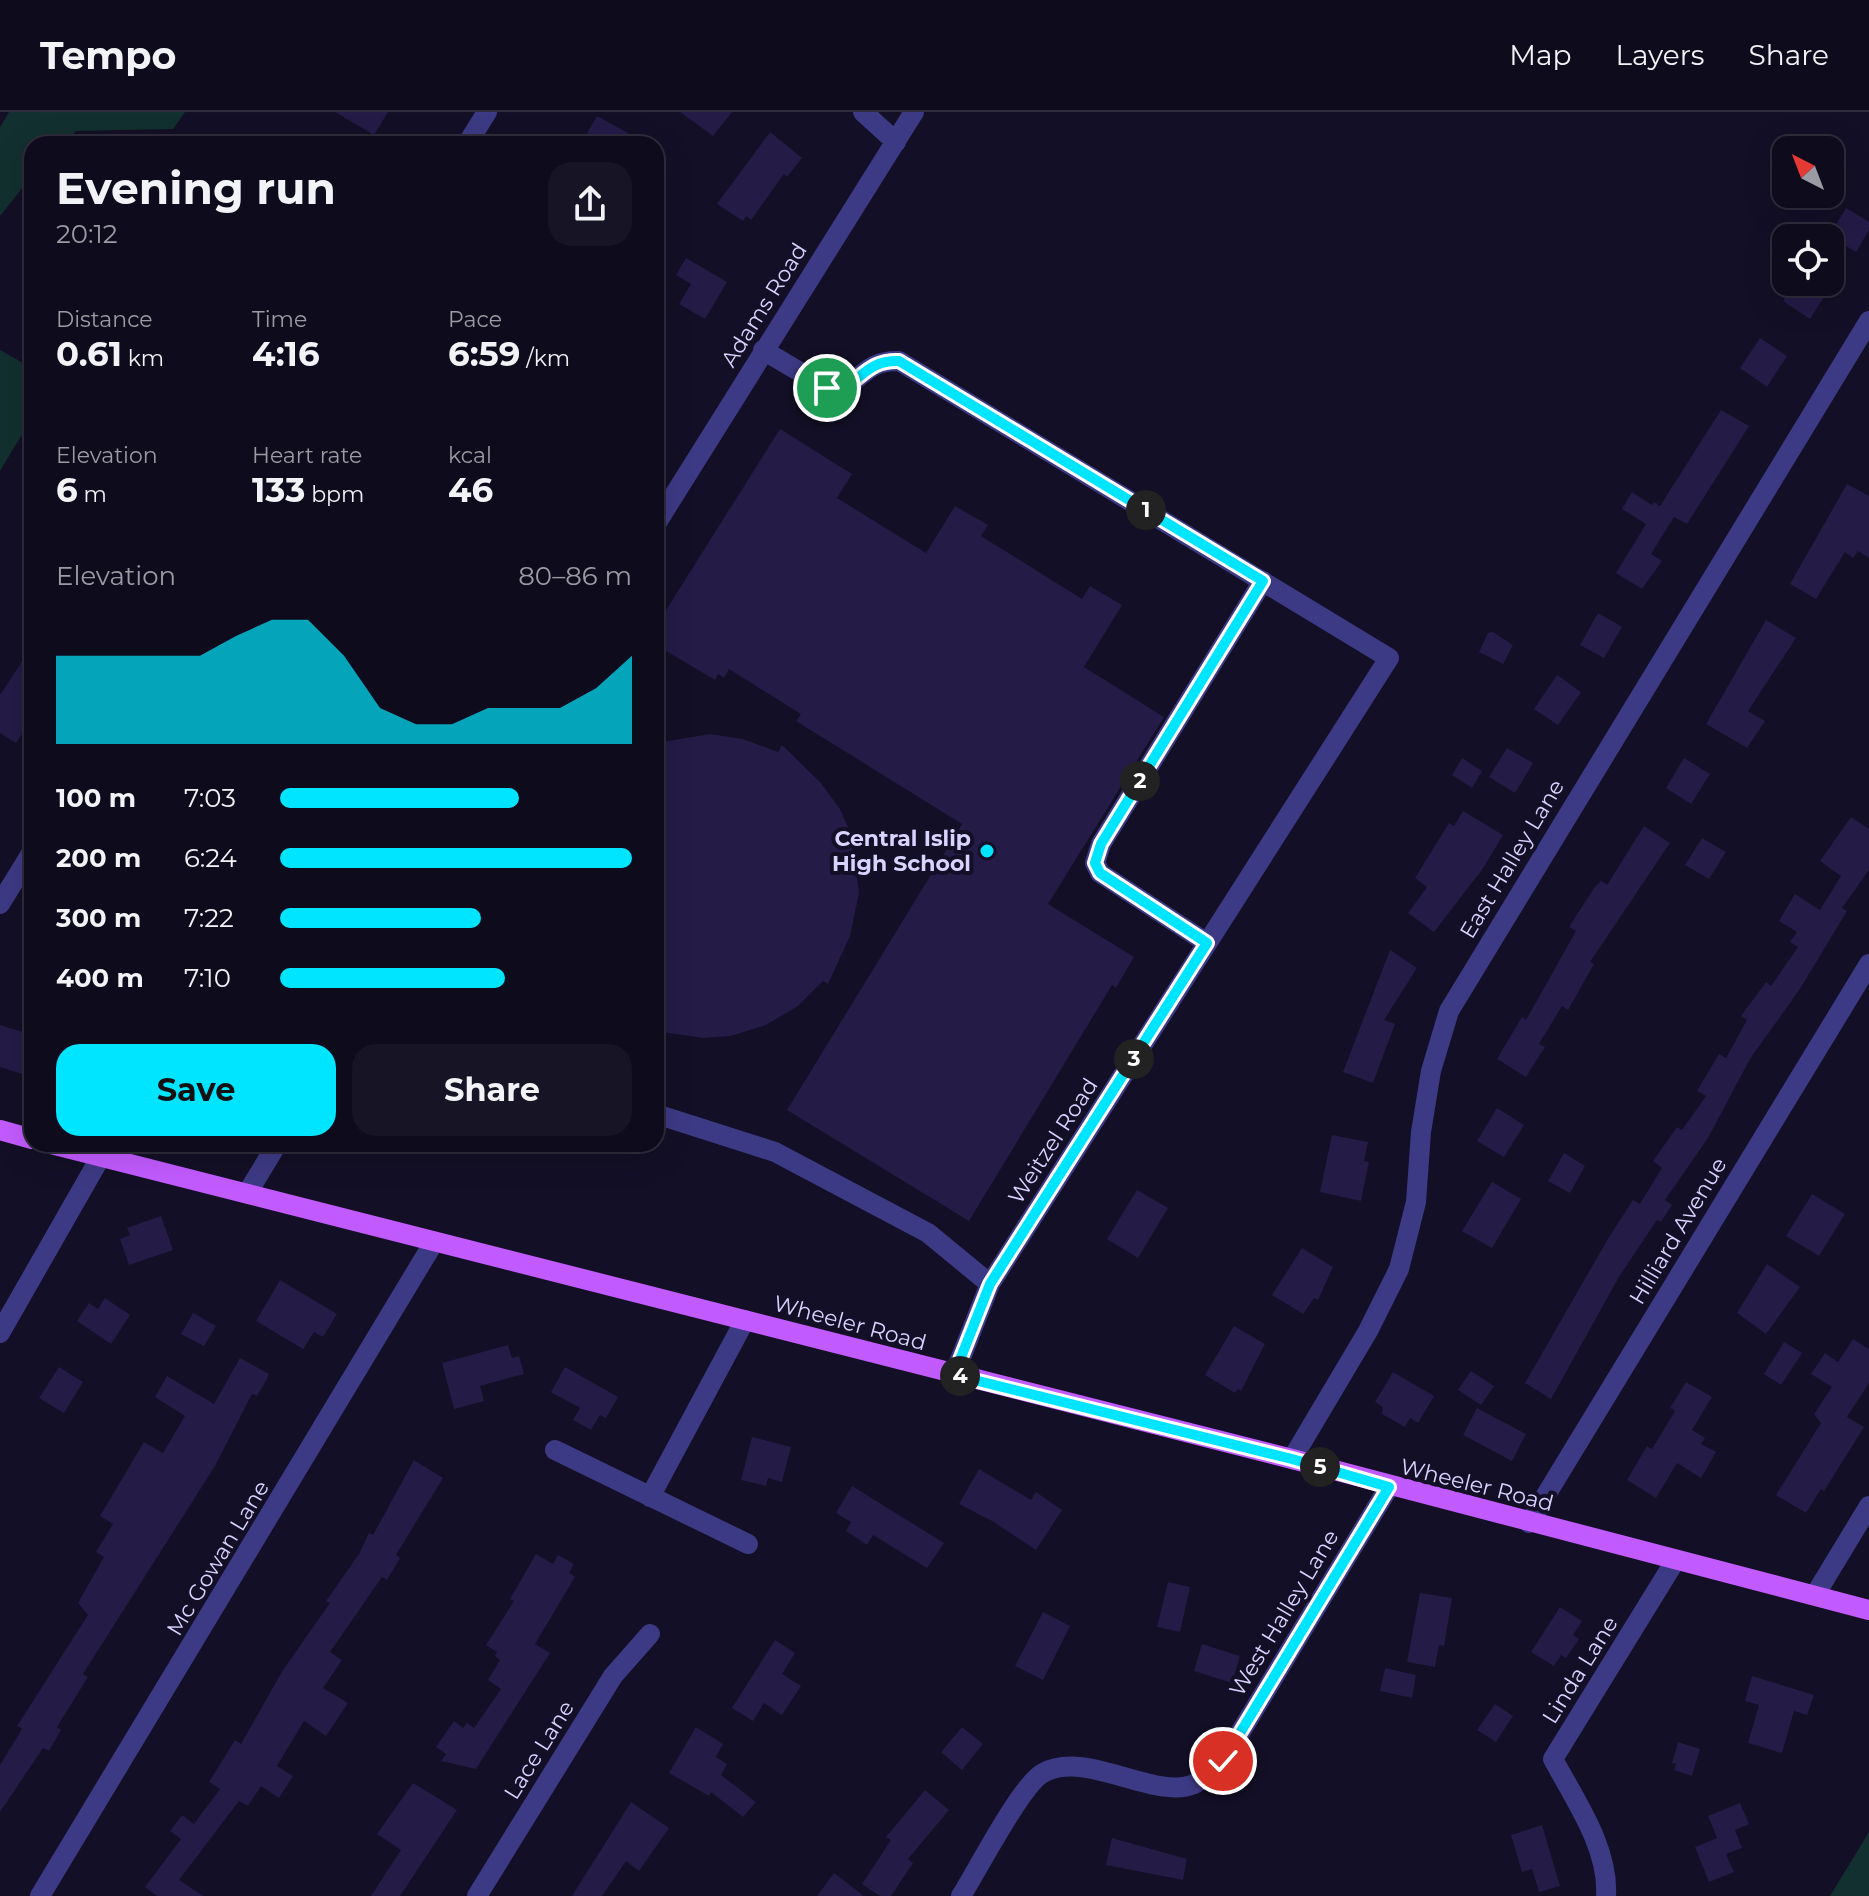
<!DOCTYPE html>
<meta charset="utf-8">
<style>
:root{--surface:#0e0b1c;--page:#171425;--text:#f1f3f6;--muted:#9b9ba3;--line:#2e2b3b;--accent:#00e5ff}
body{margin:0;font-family:Montserrat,sans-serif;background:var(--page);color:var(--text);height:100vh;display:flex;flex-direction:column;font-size:30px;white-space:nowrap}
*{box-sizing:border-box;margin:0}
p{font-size:26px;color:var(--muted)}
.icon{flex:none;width:44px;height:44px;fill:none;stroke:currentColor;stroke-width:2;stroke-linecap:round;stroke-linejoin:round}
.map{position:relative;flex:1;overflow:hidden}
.details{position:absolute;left:24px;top:24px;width:640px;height:1016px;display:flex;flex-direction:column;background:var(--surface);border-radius:24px;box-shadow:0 8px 32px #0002,0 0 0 2px var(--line)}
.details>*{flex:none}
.needle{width:52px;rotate:318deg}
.fabs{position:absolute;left:1772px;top:24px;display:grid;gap:16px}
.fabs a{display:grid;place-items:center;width:72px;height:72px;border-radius:16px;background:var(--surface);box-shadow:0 8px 32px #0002,0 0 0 2px var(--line);font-size:40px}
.pin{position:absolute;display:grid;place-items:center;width:68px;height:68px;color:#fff;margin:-34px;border:4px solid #fff;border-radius:50%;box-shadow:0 2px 8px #0007}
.km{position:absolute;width:40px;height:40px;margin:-20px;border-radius:50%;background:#222;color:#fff;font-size:22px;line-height:40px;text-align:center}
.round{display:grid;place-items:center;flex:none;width:84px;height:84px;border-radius:24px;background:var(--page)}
.head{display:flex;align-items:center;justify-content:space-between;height:136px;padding:0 32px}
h1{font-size:44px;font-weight:700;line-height:60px}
.figures{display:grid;grid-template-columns:repeat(3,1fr);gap:12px;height:136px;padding:8px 32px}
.figures div{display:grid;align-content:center}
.figures b{font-size:34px;font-weight:700}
.figures small{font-size:22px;font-weight:400}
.figures p{font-size:22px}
.chart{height:224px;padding:16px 32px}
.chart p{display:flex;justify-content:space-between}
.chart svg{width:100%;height:144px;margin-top:8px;fill:var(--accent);opacity:.7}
.action{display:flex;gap:16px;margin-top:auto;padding:16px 32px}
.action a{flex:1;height:92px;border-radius:24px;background:var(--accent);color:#111;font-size:32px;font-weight:700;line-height:92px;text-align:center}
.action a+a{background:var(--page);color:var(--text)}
ul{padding:0 32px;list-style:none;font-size:26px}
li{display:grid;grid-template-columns:128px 96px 1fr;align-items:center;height:60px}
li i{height:20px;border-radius:10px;background:var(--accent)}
header{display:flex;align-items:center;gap:48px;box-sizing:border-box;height:112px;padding:0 40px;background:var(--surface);border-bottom:2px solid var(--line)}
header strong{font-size:38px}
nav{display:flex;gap:44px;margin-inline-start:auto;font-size:28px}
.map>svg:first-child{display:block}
.green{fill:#12302f}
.building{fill:#241b47}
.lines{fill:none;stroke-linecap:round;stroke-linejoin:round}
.minor{stroke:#3d3a85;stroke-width:20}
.major{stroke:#c25bff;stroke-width:20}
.route-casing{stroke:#fff;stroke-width:16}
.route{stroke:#00e5ff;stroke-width:10}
.poi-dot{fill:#00e5ff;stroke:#130f26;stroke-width:3}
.labels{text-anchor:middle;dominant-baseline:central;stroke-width:8;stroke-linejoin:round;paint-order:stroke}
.street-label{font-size:22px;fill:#d9d4ff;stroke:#130f26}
.poi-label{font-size:22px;font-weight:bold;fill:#d9d4ff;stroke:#130f26;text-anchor:end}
</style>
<header>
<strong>Tempo</strong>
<nav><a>Map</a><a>Layers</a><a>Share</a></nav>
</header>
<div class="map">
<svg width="1869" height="1784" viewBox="0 0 1869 1784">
<rect width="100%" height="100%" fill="#130f26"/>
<!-- green -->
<path class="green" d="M9,0H185L173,17L76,19L63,32H32V64L0,104V15Z
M0,238L32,256V306L0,359Z
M1869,1720V1784H1830Z"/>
<!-- building -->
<path class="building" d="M335,0H388L374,23Z
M680,0H732L713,24Z
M597,4L648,32H581Z
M770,20L802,46L787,65L784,62L751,108L746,104L743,109L717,92Z
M1846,96L1869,110V118L1856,140L1829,124Z
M686,146L727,170L705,207L679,192L691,172L676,163Z
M1796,170H1818L1829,177L1810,207L1783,189Z
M1760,226L1787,244L1767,275L1740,256Z
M1721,298L1749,314L1687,412L1674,405L1651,442L1662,449L1642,477L1616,461L1646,412L1622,397L1632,380L1652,393L1654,390L1660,394Z
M780,317L852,362L837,386L926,441L955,394L988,413L981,424L1082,487L1090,474L1122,493L1084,555L1164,605L1048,792L1134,845L1116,876L1112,873L969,1109L787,998L962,712L796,609L801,602L729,557L724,566L718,562L715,568L656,533V514Z
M1847,372L1869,384V446L1858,439L1853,446L1845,440L1816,487L1790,472Z
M1598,501L1622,515L1604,546L1580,533Z
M1766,508L1796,526L1748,599L1765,609L1747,636L1706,612Z
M1493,520L1513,533L1503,552L1479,540L1488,521Z
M32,534V607L16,631L0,621V583Z
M1557,563L1581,580L1558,613L1534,597Z
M710,622L743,627L778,640L782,633L821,671L840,697L851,722L859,781L850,824L828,872L823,869L798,894L766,913L731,924L703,926L656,919V631Z
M1507,636L1533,651L1515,681L1489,665Z
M1462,646L1482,659L1472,676L1452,663Z
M1684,646L1710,662L1691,692L1666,676Z
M1463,699L1503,723L1484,755L1434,820L1408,801L1427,775L1415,766L1449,711L1454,714Z
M1851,705L1869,717V758L1842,796L1847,799L1800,877L1750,947L1708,1026L1665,1088L1672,1093L1661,1110L1657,1108L1619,1165L1551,1287L1525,1271L1609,1125L1633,1088L1640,1092L1662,1056L1653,1049L1677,1015L1682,1018L1706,984L1697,979L1719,942L1726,946L1747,908L1741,904L1766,870L1771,874L1798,835L1790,830L1797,820L1779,809L1795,782L1820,798L1841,764L1820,749Z
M1644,714L1670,731L1590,850L1594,852L1568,898L1562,894L1539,932L1545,935L1526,965L1497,947L1522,905L1526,908L1576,819L1569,815L1594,776L1601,769L1607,773Z
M1702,726L1726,740L1709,767L1685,753Z
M1390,838L1417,856L1384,908L1395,912L1373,971L1343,960Z
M0,913L32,923V960L27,959L25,963L0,955Z
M1497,996L1524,1013L1504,1045L1477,1029Z
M1332,1023L1368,1030L1364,1049L1369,1050L1361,1089L1320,1080Z
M1564,1041L1585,1054L1570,1081L1548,1069Z
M1492,1070L1521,1087L1492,1136L1462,1119Z
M1137,1078L1168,1096L1138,1146L1107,1127Z
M1812,1082L1845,1102L1819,1144L1786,1124Z
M161,1104L173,1138L129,1153L120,1127L130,1123L127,1116Z
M1302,1136L1333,1155L1318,1188L1314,1186L1303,1202L1272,1183Z
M1767,1152L1800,1175L1766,1222L1737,1201Z
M280,1168L337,1202L323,1225L314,1220L303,1237L256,1209Z
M105,1186L130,1203L111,1232L77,1209L89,1191L98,1197Z
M193,1201L216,1214L204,1234L181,1222Z
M1234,1214L1265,1232L1241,1279L1238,1277L1235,1281L1205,1263Z
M1853,1227L1869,1237V1271L1847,1305L1864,1315L1824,1379L1821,1377L1806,1401L1776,1383L1821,1311L1814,1302L1832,1275L1811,1262L1825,1241L1838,1250Z
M1784,1230L1802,1241L1781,1273L1764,1262Z
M508,1233L512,1246L519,1244L524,1262L480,1274L484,1289L454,1297L442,1251Z
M240,1246L269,1262L267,1267L257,1284L252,1282L215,1354L83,1562L88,1565L57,1615L61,1618L49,1639L43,1636L0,1700V1653L22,1617L17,1614L88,1503L78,1491L104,1445L96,1440L113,1412L100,1404L144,1330L163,1341L185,1304L155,1285L167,1264L214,1292Z
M59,1255L83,1270L64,1301L39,1286Z
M565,1255L618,1285L606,1306L600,1303L591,1318L573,1308L580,1296L551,1280Z
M1471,1259L1494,1274L1481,1293L1458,1278Z
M1393,1260L1434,1284L1418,1311L1410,1306L1405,1315L1382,1302L1383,1295L1375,1290Z
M1686,1270L1712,1285L1692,1318L1705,1326L1701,1332L1716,1340L1701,1366L1677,1351L1656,1386L1627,1368L1647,1334L1652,1337L1675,1299L1670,1296Z
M1477,1296L1526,1322L1512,1349L1463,1323Z
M752,1325L791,1335L782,1370L768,1366L766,1374L741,1368Z
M414,1348L443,1366L396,1443L400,1446L387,1468L382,1465L330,1540L342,1548L323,1576L348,1591L326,1624L304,1609L277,1654L293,1664L279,1686L261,1674L248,1694L239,1689L179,1768L203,1784H157L145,1775L181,1727L170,1719L182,1703L194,1712L220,1677L209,1670L235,1628L241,1632L283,1558L330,1491L326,1489L359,1442L369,1421L373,1423Z
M979,1357L1031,1388L1036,1380L1062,1398L1036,1438L992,1409L959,1392Z
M852,1374L944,1431L927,1456L873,1423L867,1433L846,1419L851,1410L836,1401Z
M536,1442L553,1452L558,1443L574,1452L569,1461L575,1465L535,1532L550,1541L476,1657L441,1649L446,1642L436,1635L454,1609L463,1616L467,1611L474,1616L501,1577L488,1568L500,1548L495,1544L497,1540L486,1533L514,1489L510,1487Z
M1168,1470L1190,1475L1180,1520L1157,1515Z
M1420,1481L1452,1486L1444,1534L1439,1533L1435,1555L1407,1550Z
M1560,1495L1582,1509L1573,1523L1579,1527L1566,1546L1561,1543L1554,1554L1531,1540Z
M1043,1500L1070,1514L1043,1568L1015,1554Z
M775,1528L795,1541L782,1562L801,1574L782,1603L764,1591L753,1609L732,1596Z
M1202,1532L1240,1544L1232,1571L1194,1559Z
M1385,1556L1416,1563L1412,1586L1380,1579Z
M1752,1564L1814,1583L1807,1603L1794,1599L1782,1641L1748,1631L1759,1593L1745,1589Z
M1495,1592L1513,1604L1496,1630L1477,1618Z
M696,1615L723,1632L716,1645L727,1652L721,1663L756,1690L743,1705L711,1680L709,1684L669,1661Z
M962,1615L983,1632L962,1658L941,1640Z
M1678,1630L1700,1637L1692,1664L1674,1658L1676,1652L1672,1651Z
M413,1671L457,1698L400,1784H371L401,1738L377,1722Z
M925,1678L949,1698L908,1747L913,1751L891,1784H880L862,1772L891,1728L886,1725Z
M631,1690L669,1716L639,1759L626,1749L602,1784H572Z
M1740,1691L1749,1712L1735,1718L1742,1736L1726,1742L1734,1760L1709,1770L1695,1735L1717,1726L1708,1704Z
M1542,1713L1560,1774L1539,1780L1532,1757L1522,1760L1511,1723Z
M1112,1726L1187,1747L1183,1768L1106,1753Z
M834,1761L864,1784H817Z"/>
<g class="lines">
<!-- minor -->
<path class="minor" d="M863,0L896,30
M467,32L487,0
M763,238L827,276L840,279C863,265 869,248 899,249L1389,546L990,1172L954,1263
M656,412L914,0
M0,792L32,740
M1207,831L1100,761L1095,751L1101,732L1263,469
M656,1002L775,1040L928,1121L990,1172
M248,1080L277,1032
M0,1221L100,1046
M555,1338L748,1432
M1292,1347L1368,1219L1399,1157L1416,1090L1421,1020L1431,959L1449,899L1869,209
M650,1385L745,1208
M1529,1411L1869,852
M1815,1483L1869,1394
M40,1784L434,1130
M477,1784L613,1564L650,1522
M961,1784C977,1759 1021,1673 1043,1661C1086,1637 1155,1689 1194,1672C1204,1667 1214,1656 1223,1649L1389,1375
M1606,1784C1609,1736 1575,1688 1553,1647L1675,1449"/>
<!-- major -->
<path class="major" d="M0,1018L32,1027
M51,1032L1292,1347L1869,1498"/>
</g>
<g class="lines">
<defs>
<path id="route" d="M827,276L840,279C863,265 870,248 899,249L1263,469L1101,732L1095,751L1100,761L1207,831L990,1172L954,1263L1292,1347L1389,1375L1223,1649"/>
</defs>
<!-- route casing -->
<use href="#route" class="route-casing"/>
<!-- route -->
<use href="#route" class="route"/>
</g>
<!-- markers -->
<circle class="poi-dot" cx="987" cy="739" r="8"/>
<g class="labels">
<!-- street labels -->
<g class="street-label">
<text transform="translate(764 193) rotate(-58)">Adams Road</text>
<text transform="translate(1512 747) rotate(-59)">East Halley Lane</text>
<text transform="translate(1053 1029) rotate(-57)">Weitzel Road</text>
<text transform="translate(1678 1119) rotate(-59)">Hilliard Avenue</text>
<text transform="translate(850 1211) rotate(15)">Wheeler Road</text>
<text transform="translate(1477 1373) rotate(14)">Wheeler Road</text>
<text transform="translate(218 1446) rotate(-59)">Mc Gowan Lane</text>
<text transform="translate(1284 1501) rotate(-59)">West Halley Lane</text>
<text transform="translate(1580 1558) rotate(-58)">Linda Lane</text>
<text transform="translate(539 1638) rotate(-58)">Lace Lane</text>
</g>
<!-- poi labels -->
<g class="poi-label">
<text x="971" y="726">Central Islip<tspan x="971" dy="25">High School</tspan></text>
</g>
</g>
</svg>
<div class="fabs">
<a><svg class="needle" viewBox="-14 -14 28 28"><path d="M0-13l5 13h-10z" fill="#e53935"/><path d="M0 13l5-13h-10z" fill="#9b9ba3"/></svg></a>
<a><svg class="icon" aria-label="locate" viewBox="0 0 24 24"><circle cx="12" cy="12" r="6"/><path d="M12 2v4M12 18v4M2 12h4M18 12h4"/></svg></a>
</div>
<div class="pin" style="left:827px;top:276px;background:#1e9e55"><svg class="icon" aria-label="arrive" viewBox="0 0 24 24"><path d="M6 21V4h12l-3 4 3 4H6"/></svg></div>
<div class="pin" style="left:1223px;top:1649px;background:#d93025"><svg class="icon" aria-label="check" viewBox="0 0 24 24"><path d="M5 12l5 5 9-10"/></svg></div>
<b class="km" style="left:1146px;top:398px">1</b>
<b class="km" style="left:1140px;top:669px">2</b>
<b class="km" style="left:1134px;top:947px">3</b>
<b class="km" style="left:960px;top:1264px">4</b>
<b class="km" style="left:1320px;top:1355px">5</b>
<section class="details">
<div class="head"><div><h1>Evening run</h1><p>20:12</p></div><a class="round"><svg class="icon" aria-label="share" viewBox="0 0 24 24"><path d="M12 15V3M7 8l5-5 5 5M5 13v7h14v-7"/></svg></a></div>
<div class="figures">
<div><p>Distance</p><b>0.61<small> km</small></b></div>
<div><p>Time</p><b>4:16</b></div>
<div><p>Pace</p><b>6:59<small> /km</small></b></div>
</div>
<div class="figures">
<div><p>Elevation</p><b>6<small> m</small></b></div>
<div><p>Heart rate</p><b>133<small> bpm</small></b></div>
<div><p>kcal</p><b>46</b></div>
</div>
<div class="chart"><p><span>Elevation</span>80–86 m</p>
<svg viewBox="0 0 160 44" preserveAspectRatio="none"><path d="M0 44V17L10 17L20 17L30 17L40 17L50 11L60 6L70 6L80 17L90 33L100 38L110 38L120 33L130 33L140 33L150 27L160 17V44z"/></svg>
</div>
<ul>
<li><b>100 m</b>7:03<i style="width:68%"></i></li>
<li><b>200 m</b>6:24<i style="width:100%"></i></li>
<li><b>300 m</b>7:22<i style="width:57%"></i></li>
<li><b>400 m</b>7:10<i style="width:64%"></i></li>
</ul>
<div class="action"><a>Save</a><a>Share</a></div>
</section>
</div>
